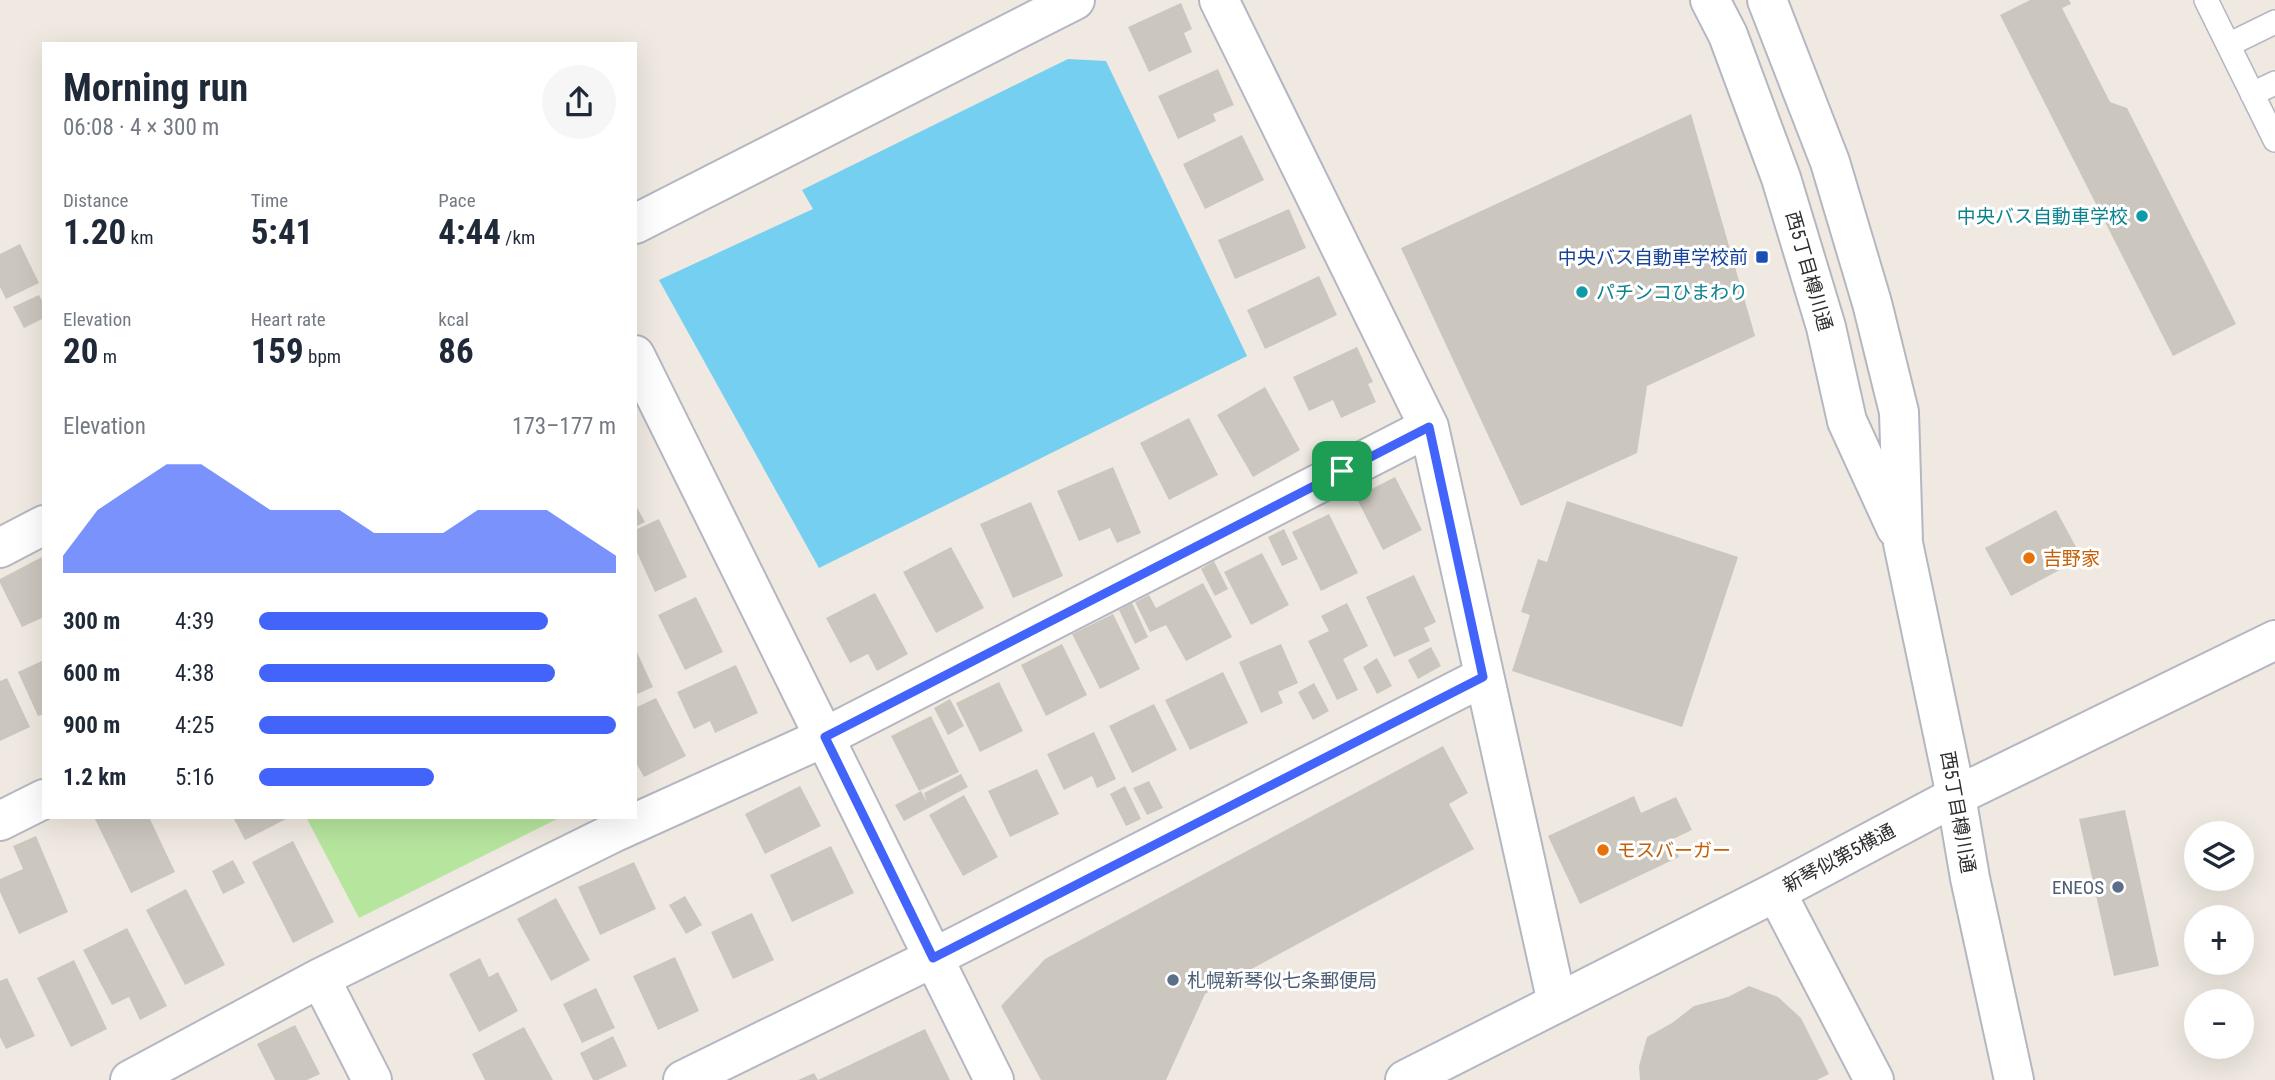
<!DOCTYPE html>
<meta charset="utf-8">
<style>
:root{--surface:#fff;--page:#f6f6f7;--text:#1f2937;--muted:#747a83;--accent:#4264fb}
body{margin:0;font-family:"Roboto Condensed","Noto Sans JP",sans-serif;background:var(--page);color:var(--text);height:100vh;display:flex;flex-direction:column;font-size:26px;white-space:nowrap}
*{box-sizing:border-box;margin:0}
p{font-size:23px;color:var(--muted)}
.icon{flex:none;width:38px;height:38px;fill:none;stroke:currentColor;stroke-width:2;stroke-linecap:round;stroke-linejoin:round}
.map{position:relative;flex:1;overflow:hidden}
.panel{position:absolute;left:42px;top:42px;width:595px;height:777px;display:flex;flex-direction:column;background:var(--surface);border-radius:0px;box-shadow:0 7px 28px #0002}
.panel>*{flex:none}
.tools{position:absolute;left:2184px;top:821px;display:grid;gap:14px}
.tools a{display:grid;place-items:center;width:70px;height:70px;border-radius:50%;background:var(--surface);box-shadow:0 7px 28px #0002;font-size:35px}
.pin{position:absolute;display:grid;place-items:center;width:60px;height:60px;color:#fff;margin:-30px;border-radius:14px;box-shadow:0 4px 10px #0006}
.round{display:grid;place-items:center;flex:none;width:74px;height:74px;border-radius:37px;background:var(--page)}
.overview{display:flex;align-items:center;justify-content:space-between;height:119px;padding:0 21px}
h1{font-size:38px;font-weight:700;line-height:52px}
.metrics{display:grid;grid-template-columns:repeat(3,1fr);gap:10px;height:119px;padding:7px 21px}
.metrics div{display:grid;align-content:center}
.metrics b{font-size:35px;font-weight:700}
.metrics small{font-size:19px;font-weight:400}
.metrics p{font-size:19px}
.chart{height:196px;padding:14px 21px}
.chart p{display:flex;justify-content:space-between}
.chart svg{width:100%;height:126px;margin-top:7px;fill:var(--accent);opacity:.7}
ul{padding:0 21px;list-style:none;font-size:23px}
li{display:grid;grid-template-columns:112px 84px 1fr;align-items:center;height:52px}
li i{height:18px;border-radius:9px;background:var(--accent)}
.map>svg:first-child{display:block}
.green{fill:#b6e59e}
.water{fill:#75cff0}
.building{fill:#cbc7bf}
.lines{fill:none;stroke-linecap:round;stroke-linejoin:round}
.service-casing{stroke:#b4b7c1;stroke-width:26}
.minor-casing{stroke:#b4b7c1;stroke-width:42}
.tertiary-casing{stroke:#b4b7c1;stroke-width:42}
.secondary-casing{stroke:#b4b7c1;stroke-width:42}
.service{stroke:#fff;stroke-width:23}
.minor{stroke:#fff;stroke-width:38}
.tertiary{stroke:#fff;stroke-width:38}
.secondary{stroke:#fff;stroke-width:38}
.route-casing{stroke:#fff;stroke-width:14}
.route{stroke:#4264fb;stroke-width:9}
.culture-dot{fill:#0f9aa8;stroke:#fff;stroke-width:2.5}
.transit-dot{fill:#1a4fb4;stroke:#fff;stroke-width:2.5}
.food-dot{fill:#e8710a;stroke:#fff;stroke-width:2.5}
.service-dot{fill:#5c6f8a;stroke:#fff;stroke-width:2.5}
.labels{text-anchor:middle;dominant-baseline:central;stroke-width:6;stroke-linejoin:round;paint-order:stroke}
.culture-label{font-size:19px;fill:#0d838f;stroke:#fff;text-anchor:end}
.transit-label{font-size:19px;fill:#164399;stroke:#fff;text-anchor:end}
.street-label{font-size:19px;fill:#2e2e2e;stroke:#fff}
.food-label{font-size:19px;fill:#c56008;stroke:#fff;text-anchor:start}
.service-label{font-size:19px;fill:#4e5e75;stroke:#fff;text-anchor:end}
</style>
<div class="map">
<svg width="2275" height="1080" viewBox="0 0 2275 1080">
<rect width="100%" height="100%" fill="#efe9e1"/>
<!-- green -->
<path class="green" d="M306,817H561L359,918Z"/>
<!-- water -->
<path class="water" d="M1068,59L1106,61L1247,356L819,568L659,280L813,209L802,190Z"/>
<!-- building -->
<path class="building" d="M2030,0H2069L2071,4L2062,8L2110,102L2127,108L2236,324L2173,356L2000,15Z
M1181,3L1192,29L1184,33L1192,52L1149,72L1128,27Z
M1218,69L1234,105L1213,114L1216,121L1178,139L1158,96Z
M1691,114L1755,336L1647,386L1637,453L1521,506L1401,248Z
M1242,135L1264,180L1205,209L1183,164Z
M1289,209L1306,248L1235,279L1218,240Z
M20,244L39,283L6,299L0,287V254Z
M1319,276L1337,315L1265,349L1247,310Z
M39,295L44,304V318L24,328L13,307Z
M1357,347L1373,382L1368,384L1376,402L1341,418L1333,400L1309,411L1293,377Z
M1265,387L1300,450L1253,477L1217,415Z
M1189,418L1218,475L1169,500L1140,443Z
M1113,467L1141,533L1117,543L1110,528L1079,541L1057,491Z
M1395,477L1422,530L1383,550L1356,497Z
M1567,501L1738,557L1682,727L1512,671L1530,615L1521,612L1538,559L1547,562Z
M1031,502L1063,576L1013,598L980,524Z
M635,504L645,522L635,527Z
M2056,510L2082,558L2011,596L1985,548Z
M1329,514L1358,573L1321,591L1292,532Z
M659,519L687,577L655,592L635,548V530Z
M1284,529L1298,559L1282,566L1268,537Z
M951,547L984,608L936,633L903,572Z
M1262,553L1289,605L1251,625L1224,572Z
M42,557L44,617L22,627L0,583V579Z
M1214,561L1228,589L1215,596L1201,569Z
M1414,575L1436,622L1424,628L1430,641L1394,657L1366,597Z
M1203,583L1232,637L1186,661L1166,625L1150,632L1135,602L1149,595L1156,608Z
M875,593L908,654L877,671L868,654L850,663L826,618Z
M696,597L723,652L685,670L658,615Z
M1132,603L1148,637L1135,644L1119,610Z
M1347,603L1368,646L1343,659L1358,690L1337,700L1308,641L1329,631L1321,616Z
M1113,614L1140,669L1100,689L1072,634Z
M1062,644L1087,695L1046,716L1021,665Z
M1281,644L1298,683L1278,692L1283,703L1261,713L1239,662Z
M1431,647L1441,666L1418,679L1408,660Z
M635,648L653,687L635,695Z
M1377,658L1392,686L1377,694L1363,667Z
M44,660V714L38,716L18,672Z
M736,665L758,713L715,733L710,721L694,729L677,692Z
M1223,672L1248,723L1190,750L1165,700Z
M7,678L30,727L0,741V681Z
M999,682L1023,731L980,752L956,703Z
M1314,683L1329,711L1313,720L1298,692Z
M656,698L686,756L644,777L635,761V708Z
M950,699L964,726L948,735L934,708Z
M1154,704L1177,750L1132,773L1109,726Z
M931,716L959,772L919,791L891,736Z
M1094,732L1116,779L1097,788L1092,776L1064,790L1047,754Z
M1443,746L1468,793L1449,804L1474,849L1205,994L1166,1080H1041L1001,1006L1045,959Z
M1037,769L1059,814L1010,837L988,791Z
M961,774L968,787L904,821L895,805L921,791L927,802L924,793Z
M1149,781L1163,808L1147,815L1133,788Z
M800,786L821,826L765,854L745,814Z
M1125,786L1141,819L1126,826L1110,794Z
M964,795L998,857L963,876L929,815Z
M1634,796L1641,813L1676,797L1692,830L1671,840L1679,857L1580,904L1548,836Z
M2125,810L2159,966L2114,976L2079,819Z
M94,817H149L175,872L131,893Z
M233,817H290L245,840Z
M36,836L68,912L19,934L0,892V879L23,869L13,846Z
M293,841L334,922L293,943L252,862Z
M831,846L854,893L792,922L770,875Z
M233,860L245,883L223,894L212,871Z
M634,862L656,909L600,935L578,887Z
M186,889L225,965L185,985L146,910Z
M685,896L702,925L686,934L669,905Z
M556,898L590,960L551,981L517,919Z
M752,913L774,960L733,979L711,932Z
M127,928L167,1006L140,1020L129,997L112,1005L83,950Z
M675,957L699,1011L658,1030L633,976Z
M480,958L489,977L498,972L518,1011L479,1032L449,974Z
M74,960L107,1029L71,1047L37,978Z
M7,978L35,1036L6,1049L0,1037V981Z
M1749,986L1778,997L1801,1018L1829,1074L1817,1080H1640L1639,1066L1647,1037L1672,1023L1694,1006L1728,997Z
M596,988L615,1028L582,1043L563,1004Z
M295,1025L320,1074L307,1080H275L257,1044Z
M524,1027L553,1080H485L472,1054Z
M925,1029L950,1080H798L814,1073L818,1080Z
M613,1036L627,1066L598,1080H593L580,1053Z"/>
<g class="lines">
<defs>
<path id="service" d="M2206,0L2275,140
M2228,45L2275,22
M2252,94L2275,83"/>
<path id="minor" d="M1219,0L1429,427L1557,1003
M635,224L1075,0
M635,355L994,1080
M0,548L44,525
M0,821L44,799
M1776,892L1874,1080
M320,978L372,1080
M130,1080L320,978L615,832L825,737L1429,427
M683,1080L933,958L1483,677"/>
<path id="tertiary" d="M1405,1080L1776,892L1956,796L2275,640"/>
<path id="secondary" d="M1710,0L1728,35L1781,178L1826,327L1847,421L1896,528
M1767,0L1830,162L1872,303L1899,412L1903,543L1956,796L1970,878L2014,1080"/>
</defs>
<!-- service casing -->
<use href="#service" class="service-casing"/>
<!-- minor casing -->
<use href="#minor" class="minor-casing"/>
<!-- tertiary casing -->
<use href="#tertiary" class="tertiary-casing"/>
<!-- secondary casing -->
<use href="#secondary" class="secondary-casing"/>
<!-- service -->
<use href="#service" class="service"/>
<!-- minor -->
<use href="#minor" class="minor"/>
<!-- tertiary -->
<use href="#tertiary" class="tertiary"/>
<!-- secondary -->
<use href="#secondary" class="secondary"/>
</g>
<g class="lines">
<defs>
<path id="route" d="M1429,427L1483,677L933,958L825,737Z"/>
</defs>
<!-- route casing -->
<use href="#route" class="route-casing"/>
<!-- route -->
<use href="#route" class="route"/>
</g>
<!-- markers -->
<g class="culture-dot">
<circle cx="2142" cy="216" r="7"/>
<circle cx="1582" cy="292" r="7"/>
</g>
<rect class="transit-dot" x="1755" y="250" width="14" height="14" rx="3.5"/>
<g class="food-dot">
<circle cx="2029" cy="558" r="7"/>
<circle cx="1603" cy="850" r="7"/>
</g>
<g class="service-dot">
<circle cx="2118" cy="887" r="7"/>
<circle cx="1173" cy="980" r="7"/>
</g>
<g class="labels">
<!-- culture labels -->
<g class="culture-label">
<text x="2128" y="216">中央バス自動車学校</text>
<text x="1596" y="292" text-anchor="start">パチンコひまわり</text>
</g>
<!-- transit labels -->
<g class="transit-label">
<text x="1748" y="257">中央バス自動車学校前</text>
</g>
<!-- street labels -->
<g class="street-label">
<text transform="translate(1809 271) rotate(74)">西5丁目樽川通</text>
<text transform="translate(1958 812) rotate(80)">西5丁目樽川通</text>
<text transform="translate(1839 858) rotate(-28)">新琴似第5横通</text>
</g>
<!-- food labels -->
<g class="food-label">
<text x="2043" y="558">吉野家</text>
<text x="1617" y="850">モスバーガー</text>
</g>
<!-- service labels -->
<g class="service-label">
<text x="2104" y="887">ENEOS</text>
<text x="1187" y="980" text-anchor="start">札幌新琴似七条郵便局</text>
</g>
</g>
</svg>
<div class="tools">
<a><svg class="icon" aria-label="layers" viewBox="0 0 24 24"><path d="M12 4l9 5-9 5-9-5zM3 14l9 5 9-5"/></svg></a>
<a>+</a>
<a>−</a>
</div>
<div class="pin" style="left:1342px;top:471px;background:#1e9e55"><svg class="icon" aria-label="arrive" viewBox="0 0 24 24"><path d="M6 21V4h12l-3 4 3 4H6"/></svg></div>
<section class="panel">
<div class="overview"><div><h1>Morning run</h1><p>06:08 · 4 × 300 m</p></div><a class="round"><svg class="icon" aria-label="share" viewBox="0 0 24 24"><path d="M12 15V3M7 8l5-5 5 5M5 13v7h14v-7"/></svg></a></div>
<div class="metrics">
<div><p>Distance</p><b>1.20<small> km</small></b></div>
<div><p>Time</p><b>5:41</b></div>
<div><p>Pace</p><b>4:44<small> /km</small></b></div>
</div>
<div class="metrics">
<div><p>Elevation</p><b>20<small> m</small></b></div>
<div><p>Heart rate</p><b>159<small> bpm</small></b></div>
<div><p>kcal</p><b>86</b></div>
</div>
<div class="chart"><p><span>Elevation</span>173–177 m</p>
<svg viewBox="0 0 160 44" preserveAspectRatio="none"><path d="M0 44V38L10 22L20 14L30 6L40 6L50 14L60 22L70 22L80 22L90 30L100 30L110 30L120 22L130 22L140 22L150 30L160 38V44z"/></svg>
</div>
<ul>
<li><b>300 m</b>4:39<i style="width:81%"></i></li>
<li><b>600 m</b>4:38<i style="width:83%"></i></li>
<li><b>900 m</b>4:25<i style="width:100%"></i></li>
<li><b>1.2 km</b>5:16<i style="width:49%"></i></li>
</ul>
</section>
</div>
